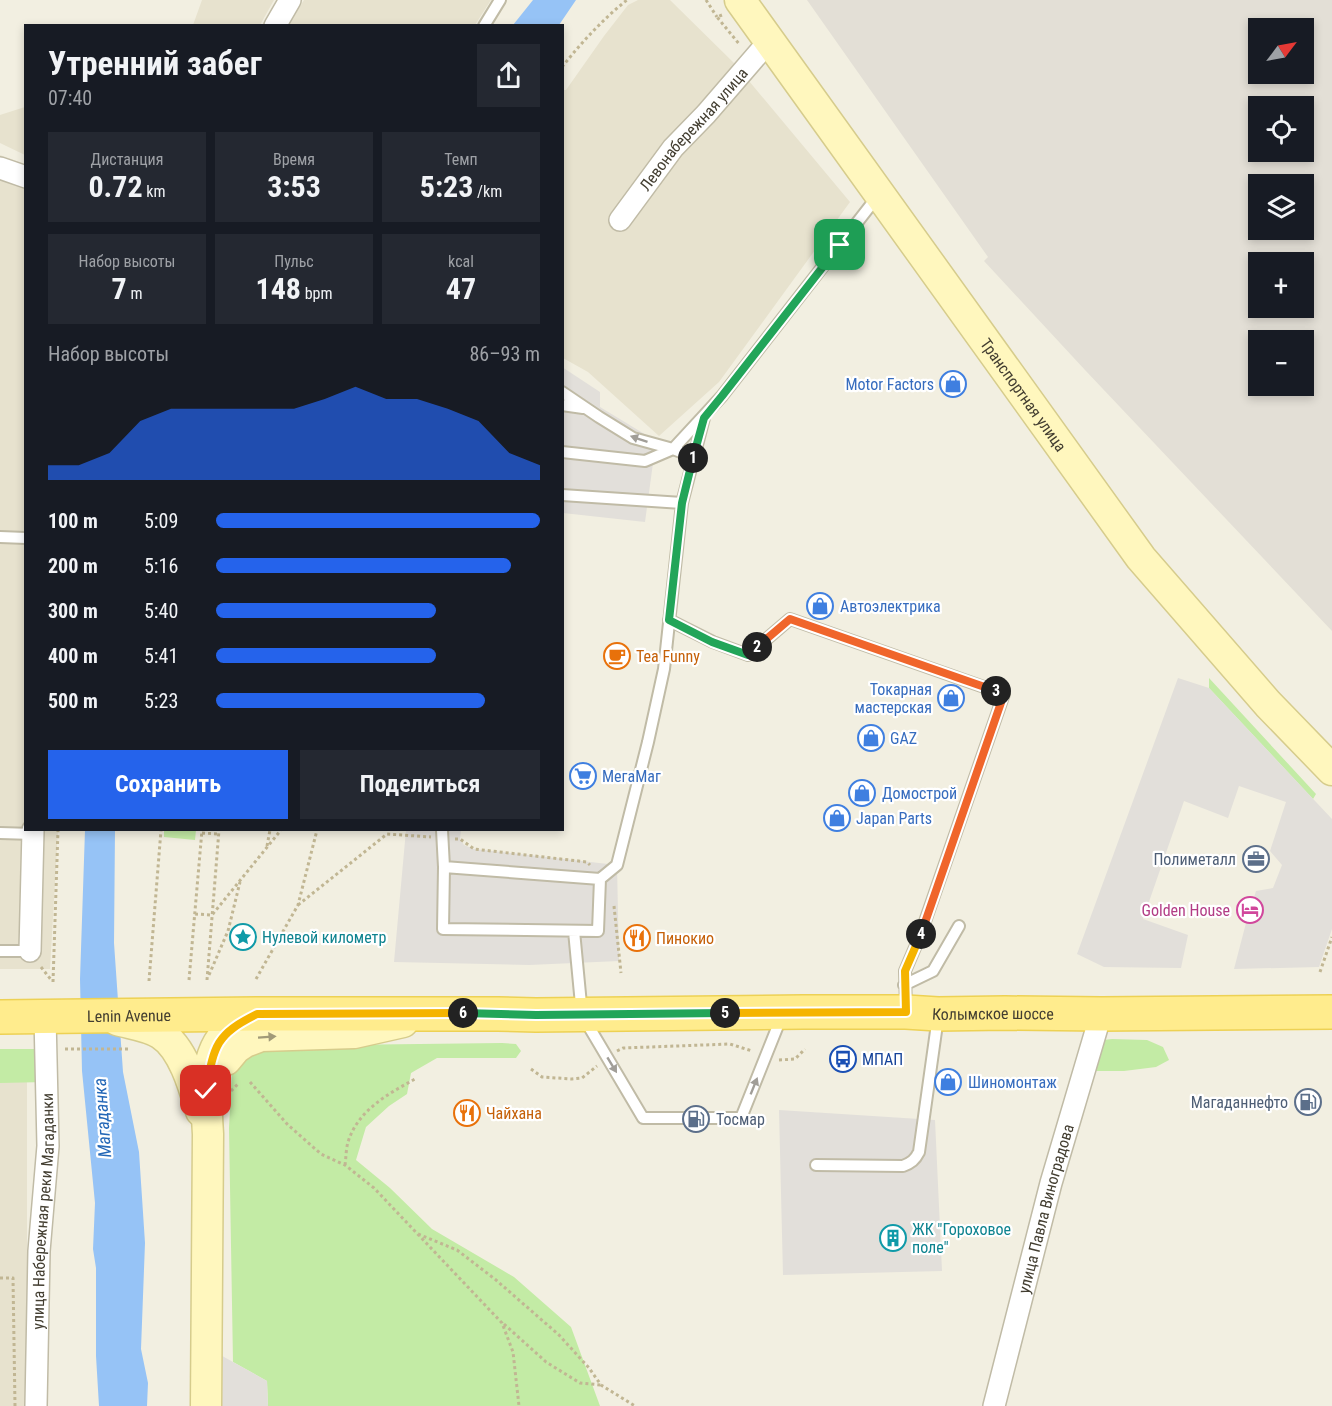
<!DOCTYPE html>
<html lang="ru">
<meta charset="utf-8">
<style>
:root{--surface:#171b24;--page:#242831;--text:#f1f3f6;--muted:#9ea1a6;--accent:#2563eb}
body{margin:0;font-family:"Roboto Condensed",sans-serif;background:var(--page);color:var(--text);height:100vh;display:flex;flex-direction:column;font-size:22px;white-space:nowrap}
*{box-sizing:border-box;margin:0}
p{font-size:20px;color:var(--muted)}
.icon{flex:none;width:33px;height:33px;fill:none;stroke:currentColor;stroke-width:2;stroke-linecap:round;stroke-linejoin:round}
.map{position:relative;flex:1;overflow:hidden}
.side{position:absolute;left:24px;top:24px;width:540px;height:807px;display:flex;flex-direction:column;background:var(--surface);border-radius:0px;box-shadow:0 3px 9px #0003}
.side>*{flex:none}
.needle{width:39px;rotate:58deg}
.buttons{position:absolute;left:1248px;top:18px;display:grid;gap:12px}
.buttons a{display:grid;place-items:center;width:66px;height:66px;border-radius:0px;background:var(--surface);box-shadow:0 3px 9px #0003;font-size:30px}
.pin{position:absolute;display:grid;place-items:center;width:51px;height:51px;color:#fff;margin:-26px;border-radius:12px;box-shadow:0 3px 9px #0006}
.km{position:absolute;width:30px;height:30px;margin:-15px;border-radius:50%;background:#222;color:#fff;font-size:16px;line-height:30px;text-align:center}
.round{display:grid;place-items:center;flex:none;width:63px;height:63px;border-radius:0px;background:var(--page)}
.summary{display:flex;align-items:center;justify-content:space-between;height:102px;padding:0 24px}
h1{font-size:33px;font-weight:700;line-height:45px}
.metrics{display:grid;grid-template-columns:repeat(3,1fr);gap:9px;height:102px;padding:6px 24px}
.metrics div{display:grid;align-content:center;border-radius:0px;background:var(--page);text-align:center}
.metrics b{font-size:30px;font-weight:700}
.metrics small{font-size:16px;font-weight:400}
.metrics p{font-size:16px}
.chart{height:168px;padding:12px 24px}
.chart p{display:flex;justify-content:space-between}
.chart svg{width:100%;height:108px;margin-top:6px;fill:var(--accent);opacity:.7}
.primary-button{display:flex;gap:12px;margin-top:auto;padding:12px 24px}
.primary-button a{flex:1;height:69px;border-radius:0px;background:var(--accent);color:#fff;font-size:24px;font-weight:700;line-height:69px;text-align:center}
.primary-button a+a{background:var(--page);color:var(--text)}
ul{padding:0 24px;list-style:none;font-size:20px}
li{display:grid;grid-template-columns:96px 72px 1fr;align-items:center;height:45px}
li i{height:15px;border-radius:8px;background:var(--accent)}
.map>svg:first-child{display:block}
.residential{fill:#e7e2ce}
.industrial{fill:#e3dfd6;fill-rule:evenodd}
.green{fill:#c3eba5}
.parking{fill:#e2dfda}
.water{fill:#96c3f6}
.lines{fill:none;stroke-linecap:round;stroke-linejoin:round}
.lane-casing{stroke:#c0bba6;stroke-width:14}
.street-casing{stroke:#c0bba6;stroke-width:24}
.secondary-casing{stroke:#d6cc8c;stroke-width:33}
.primary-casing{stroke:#edd154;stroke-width:36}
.path{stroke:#c1b693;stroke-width:3;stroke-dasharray:3 3;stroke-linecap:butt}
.lane{stroke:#fff;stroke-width:10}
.street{stroke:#fff;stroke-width:21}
.secondary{stroke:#fff7be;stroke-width:30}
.primary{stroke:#ffec8d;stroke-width:33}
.oneway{fill:#a19e98}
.oneway2{fill:#a19a78}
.split-1-casing{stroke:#fff;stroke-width:12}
.split-2-casing{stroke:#fff;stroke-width:12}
.split-3-casing{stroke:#fff;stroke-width:12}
.split-4-casing{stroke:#fff;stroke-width:12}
.split-5-casing{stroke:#fff;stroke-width:12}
.split-6-casing{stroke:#fff;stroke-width:12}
.split-7-casing{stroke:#fff;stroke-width:12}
.split-1{stroke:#22a559;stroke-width:8}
.split-2{stroke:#22a559;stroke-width:8}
.split-3{stroke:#f0652b;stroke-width:8}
.split-4{stroke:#f0652b;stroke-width:8}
.split-5{stroke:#f5b400;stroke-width:8}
.split-6{stroke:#22a559;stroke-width:8}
.split-7{stroke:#f5b400;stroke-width:8}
.labels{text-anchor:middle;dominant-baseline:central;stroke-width:4.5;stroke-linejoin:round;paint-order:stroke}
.street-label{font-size:16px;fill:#433e31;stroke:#fff}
.shop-label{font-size:16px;fill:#366cbe;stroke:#fff;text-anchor:start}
.food-label{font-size:16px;fill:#c56008;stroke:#fff;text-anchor:start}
.service-label{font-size:16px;fill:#4e5e75;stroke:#fff;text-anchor:end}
.hotel-label{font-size:16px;fill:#b23c85;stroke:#fff;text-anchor:end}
.culture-label{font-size:16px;fill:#0d838f;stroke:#fff;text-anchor:start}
.transit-label{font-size:16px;fill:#164399;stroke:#fff;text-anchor:start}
.water-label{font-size:18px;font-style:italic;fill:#2367b7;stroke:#fff}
</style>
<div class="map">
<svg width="1332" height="1406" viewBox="0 0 1332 1406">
<rect width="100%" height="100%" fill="#f2efe1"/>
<!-- residential -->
<path class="residential" d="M202,0H274L260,25H193Z
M304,0H491L475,25H288Z
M638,0H670L734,63L850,202L719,382L659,436L588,372L563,358V90H566L604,36L628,5Z
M25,107H26L25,155L0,143V115Z
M0,155L25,164L26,830H58L50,969H0Z
M0,1062H27V1406H0Z"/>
<!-- industrial -->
<path class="industrial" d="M807,0H1332V631L1085,370L984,261L988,257ZM1258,28H1304V74H1258ZM1258,106H1304V152H1258ZM1258,184H1304V230H1258ZM1258,262H1304V308H1258ZM1258,340H1304V386H1258Z"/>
<!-- green -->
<path class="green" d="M1209,678L1316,794L1313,799L1209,688Z
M164,830H196L195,840L164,837Z
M1112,1039L1147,1040L1163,1047L1169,1060L1156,1067L1124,1071H1092L1085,1042Z
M502,1043L516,1044L521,1051L516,1058H437L411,1073L407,1094L389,1106L366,1127L356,1160L390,1188L432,1229L514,1277L571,1327L600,1406H268L267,1381L233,1362L229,1128L232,1069L251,1046Z
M0,1049H46V1082L0,1083Z"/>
<!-- parking -->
<path class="parking" d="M562,367L600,392V407L656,441L645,522L563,513Z
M1178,678L1209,688L1332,819V929L1319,967L1234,969L1246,923L1256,891L1273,888L1282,865L1270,851L1286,802L1239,786L1228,818L1184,801L1143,919L1188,935L1181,968L1104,967L1077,954Z
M406,830H461L460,839L464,845L474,849L617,865L619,961L529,965L394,962Z
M779,1110L935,1120L942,1271L783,1275Z
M206,1347L267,1381L268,1406H206Z"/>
<!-- water -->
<path class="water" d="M533,0H576L559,25H513Z
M85,830H115L114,943L123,1072L139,1152L145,1243L141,1349L148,1383L147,1406H99L96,1356V1268L93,1249L95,1203L82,1071L80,979Z"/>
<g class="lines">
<defs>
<path id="lane" d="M484,26L500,0
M562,392L599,417L633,438L673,449L722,396L877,197
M562,405L583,408
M562,452L645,461L673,449L694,457
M562,495L682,503
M0,537L26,538
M669,620L713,642L748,655L790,619L1004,694L920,936L905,971L906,1009
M442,830L444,867
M0,833L33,834
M600,879L598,931L443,929L444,867L600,879L617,865L648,742L664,669L682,503L704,418
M574,931L582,1015L643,1118H741L781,1018
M0,951H30
M904,985L933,971L959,926
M816,1165L903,1166C911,1163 915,1160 919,1152L938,1017"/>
<g id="street">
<path d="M275,26L290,0"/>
<path d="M0,168L26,177"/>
<path id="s1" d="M620,220L673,148L706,114L769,41"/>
<path d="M30,951L33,830"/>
<path id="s2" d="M36,1406L39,1251L48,1146L45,1017"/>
<path id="s3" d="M994,1406L1051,1183L1101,1014"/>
</g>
<g id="secondary">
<path id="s4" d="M740,0L1141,558L1268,704L1332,770"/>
<path d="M117,1020C131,1024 149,1026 161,1034C183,1048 194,1087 201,1111"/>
<path d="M226,1060L236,1048L245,1042L261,1036L354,1033L403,1022"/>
<path d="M206,1406L208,1134C206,1102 202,1054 229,1030C237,1023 248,1018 257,1014"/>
</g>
<g id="primary">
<path id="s5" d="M0,1017L257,1014H498L536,1015L803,1012H906L938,1014L1005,1013L1101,1014L1332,1012"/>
</g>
</defs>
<!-- lane casing -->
<use href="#lane" class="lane-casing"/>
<!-- street casing -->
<use href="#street" class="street-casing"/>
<!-- secondary casing -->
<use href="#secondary" class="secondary-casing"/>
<!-- primary casing -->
<use href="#primary" class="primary-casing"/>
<!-- path -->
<path class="path" d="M706,0L717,17
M722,15L717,17L740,45
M562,67C581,43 603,19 627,0
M202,833L218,834
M455,839H460L474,849L587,862L590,865
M267,846L270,830
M298,905L387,834L431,837
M614,906L621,973
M195,914L212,915L281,830
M41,967L52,981
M1320,972L1332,937
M209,975L228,931L240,882
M256,979L298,905L317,830
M189,980L202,830
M207,980L219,830
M149,981L161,830
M53,982L58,830
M65,1049H128
M617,1051L623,1048L730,1044L752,1051
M779,1060L795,1059L805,1049
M531,1069L542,1077L572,1079L582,1078L597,1066
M250,1082L288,1125L321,1154L345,1165L374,1188L502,1323L513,1352L519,1406
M231,1091L239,1083
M345,1165C346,1158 346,1149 348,1142C358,1110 388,1094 415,1079
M418,1234L457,1250L496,1280L559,1335L589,1368L601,1385L635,1406
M0,1278H13L15,1406
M504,1324L546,1362L580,1383L601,1385"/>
<!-- lane -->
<use href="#lane" class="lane"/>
<!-- street -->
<use href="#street" class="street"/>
<!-- secondary -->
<use href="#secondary" class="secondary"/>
<!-- primary -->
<use href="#primary" class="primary"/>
</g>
<!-- one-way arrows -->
<defs><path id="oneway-solid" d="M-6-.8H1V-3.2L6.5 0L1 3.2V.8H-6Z" transform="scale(1.5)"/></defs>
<g class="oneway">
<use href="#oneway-solid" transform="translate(639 439) rotate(-161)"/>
<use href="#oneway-solid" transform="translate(612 1065) rotate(59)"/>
<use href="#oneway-solid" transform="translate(754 1086) rotate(-68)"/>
</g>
<use class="oneway2" href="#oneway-solid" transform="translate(267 1037) rotate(-4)"/>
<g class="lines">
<defs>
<path id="split-1" d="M693,458L704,418L722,396L840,245"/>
<path id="split-2" d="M693,458L682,503L669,620L712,642L748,655L757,647"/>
<path id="split-3" d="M757,647L790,619L996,691"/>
<path id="split-4" d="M921,934L1004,694L996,691"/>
<path id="split-5" d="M725,1013L906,1012L905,971L921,934"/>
<path id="split-6" d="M463,1013L536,1015L725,1013"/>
<path id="split-7" d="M206,1091C214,1046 215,1035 257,1014L463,1013"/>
</defs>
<!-- split-1 casing -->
<use href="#split-1" class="split-1-casing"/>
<!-- split-2 casing -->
<use href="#split-2" class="split-2-casing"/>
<!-- split-3 casing -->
<use href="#split-3" class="split-3-casing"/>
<!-- split-4 casing -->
<use href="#split-4" class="split-4-casing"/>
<!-- split-5 casing -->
<use href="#split-5" class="split-5-casing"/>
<!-- split-6 casing -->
<use href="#split-6" class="split-6-casing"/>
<!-- split-7 casing -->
<use href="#split-7" class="split-7-casing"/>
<!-- split-1 -->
<use href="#split-1" class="split-1"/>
<!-- split-2 -->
<use href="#split-2" class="split-2"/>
<!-- split-3 -->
<use href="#split-3" class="split-3"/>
<!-- split-4 -->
<use href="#split-4" class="split-4"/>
<!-- split-5 -->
<use href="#split-5" class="split-5"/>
<!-- split-6 -->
<use href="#split-6" class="split-6"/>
<!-- split-7 -->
<use href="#split-7" class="split-7"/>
</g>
<!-- icons -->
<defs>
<symbol id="shop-ring" viewBox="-11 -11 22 22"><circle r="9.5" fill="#fff" stroke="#3f7fe0" stroke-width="1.5"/><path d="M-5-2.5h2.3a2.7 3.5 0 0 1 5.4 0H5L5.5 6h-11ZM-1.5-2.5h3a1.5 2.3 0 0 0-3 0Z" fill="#3f7fe0"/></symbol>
<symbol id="cafe-ring" viewBox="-11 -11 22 22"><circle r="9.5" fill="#fff" stroke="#e8710a" stroke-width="1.5"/><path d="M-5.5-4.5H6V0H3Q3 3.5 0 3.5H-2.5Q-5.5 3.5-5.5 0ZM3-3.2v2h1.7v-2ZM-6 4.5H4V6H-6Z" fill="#e8710a"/></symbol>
<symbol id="supermarket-ring" viewBox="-11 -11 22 22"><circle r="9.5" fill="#fff" stroke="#3f7fe0" stroke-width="1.5"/><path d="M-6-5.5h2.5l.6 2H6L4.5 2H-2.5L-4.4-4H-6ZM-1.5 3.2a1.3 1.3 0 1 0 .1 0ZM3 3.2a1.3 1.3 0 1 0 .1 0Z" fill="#3f7fe0"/></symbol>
<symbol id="office-ring" viewBox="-11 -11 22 22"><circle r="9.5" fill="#fff" stroke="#5c6f8a" stroke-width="1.5"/><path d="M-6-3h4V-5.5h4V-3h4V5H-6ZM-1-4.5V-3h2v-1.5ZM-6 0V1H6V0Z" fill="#5c6f8a"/></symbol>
<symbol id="hotel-ring" viewBox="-11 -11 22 22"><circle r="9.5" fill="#fff" stroke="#d1479c" stroke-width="1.5"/><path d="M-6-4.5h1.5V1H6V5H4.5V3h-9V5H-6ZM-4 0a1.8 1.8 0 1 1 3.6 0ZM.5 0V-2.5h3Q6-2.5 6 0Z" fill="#d1479c"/></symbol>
<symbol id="sight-ring" viewBox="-11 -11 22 22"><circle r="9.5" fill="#fff" stroke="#0f9aa8" stroke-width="1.5"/><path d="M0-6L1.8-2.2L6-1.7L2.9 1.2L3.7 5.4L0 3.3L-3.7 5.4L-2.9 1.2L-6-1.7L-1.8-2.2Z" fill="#0f9aa8"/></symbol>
<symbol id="restaurant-ring" viewBox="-11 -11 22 22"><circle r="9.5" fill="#fff" stroke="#e8710a" stroke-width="1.5"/><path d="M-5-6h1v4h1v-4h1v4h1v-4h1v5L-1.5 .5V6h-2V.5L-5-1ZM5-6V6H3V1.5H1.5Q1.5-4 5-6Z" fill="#e8710a"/></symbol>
<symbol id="bus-ring" viewBox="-11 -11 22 22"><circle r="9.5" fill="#fff" stroke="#1a4fb4" stroke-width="1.5"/><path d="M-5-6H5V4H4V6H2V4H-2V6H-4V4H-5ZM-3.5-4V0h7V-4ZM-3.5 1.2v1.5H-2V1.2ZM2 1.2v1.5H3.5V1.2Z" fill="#1a4fb4"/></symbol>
<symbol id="fuel-ring" viewBox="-11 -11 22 22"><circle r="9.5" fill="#fff" stroke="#5c6f8a" stroke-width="1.5"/><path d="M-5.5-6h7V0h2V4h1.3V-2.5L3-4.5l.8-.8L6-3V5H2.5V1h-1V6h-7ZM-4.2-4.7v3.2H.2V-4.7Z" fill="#5c6f8a"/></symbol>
<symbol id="building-ring" viewBox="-11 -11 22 22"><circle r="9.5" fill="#fff" stroke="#0f9aa8" stroke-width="1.5"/><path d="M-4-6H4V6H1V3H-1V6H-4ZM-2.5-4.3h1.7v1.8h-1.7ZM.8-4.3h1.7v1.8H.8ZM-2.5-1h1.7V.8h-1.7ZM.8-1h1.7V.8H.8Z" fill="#0f9aa8"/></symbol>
</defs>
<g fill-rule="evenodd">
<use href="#shop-ring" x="938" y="369" width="30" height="30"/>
<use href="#shop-ring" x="805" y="591" width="30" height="30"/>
<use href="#cafe-ring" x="602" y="641" width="30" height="30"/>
<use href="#shop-ring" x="936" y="683" width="30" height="30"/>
<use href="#shop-ring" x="856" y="723" width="30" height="30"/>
<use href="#supermarket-ring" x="568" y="761" width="30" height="30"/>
<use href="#shop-ring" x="847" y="778" width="30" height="30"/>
<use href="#shop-ring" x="822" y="803" width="30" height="30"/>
<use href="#office-ring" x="1241" y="844" width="30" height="30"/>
<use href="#hotel-ring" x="1235" y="895" width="30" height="30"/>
<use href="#sight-ring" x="228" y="922" width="30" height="30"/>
<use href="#restaurant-ring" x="622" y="923" width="30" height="30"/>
<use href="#bus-ring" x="828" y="1044" width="30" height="30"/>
<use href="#shop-ring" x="933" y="1067" width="30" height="30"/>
<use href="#fuel-ring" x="1293" y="1087" width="30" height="30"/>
<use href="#restaurant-ring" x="452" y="1098" width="30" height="30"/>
<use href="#fuel-ring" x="681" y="1104" width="30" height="30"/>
<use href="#building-ring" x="878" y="1223" width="30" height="30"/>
</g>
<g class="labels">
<!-- street labels -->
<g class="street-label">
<text stroke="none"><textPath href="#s1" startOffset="117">Левонабережная улица</textPath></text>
<text stroke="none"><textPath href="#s4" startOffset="486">Транспортная улица</textPath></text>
<text stroke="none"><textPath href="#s5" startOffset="993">Колымское шоссе</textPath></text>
<text stroke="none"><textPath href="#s5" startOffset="129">Lenin Avenue</textPath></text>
<text stroke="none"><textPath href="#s3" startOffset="204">улица Павла Виноградова</textPath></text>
<text stroke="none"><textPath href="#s2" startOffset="195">улица Набережная реки Магаданки</textPath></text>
</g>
<!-- shop labels -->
<g class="shop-label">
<text x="934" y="384" text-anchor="end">Motor Factors</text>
<text x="840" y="606">Автоэлектрика</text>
<text x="932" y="689" text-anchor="end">Токарная<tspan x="932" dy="18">мастерская</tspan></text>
<text x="890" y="738">GAZ</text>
<text x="602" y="776">МегаМаг</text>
<text x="882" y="793">Домострой</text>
<text x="856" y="818">Japan Parts</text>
<text x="968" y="1082">Шиномонтаж</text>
</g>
<!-- food labels -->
<g class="food-label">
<text x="636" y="656">Tea Funny</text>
<text x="656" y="938">Пинокио</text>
<text x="486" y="1113">Чайхана</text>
</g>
<!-- service labels -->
<g class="service-label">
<text x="1236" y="859">Полиметалл</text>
<text x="1288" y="1102">Магаданнефто</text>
<text x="716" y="1119" text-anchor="start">Тосмар</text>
</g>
<!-- hotel labels -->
<g class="hotel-label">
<text x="1230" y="910">Golden House</text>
</g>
<!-- culture labels -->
<g class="culture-label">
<text x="262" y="937">Нулевой километр</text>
<text x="912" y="1229">ЖК "Гороховое<tspan x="912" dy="18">поле"</tspan></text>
</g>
<!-- transit labels -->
<g class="transit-label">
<text x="862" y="1059">МПАП</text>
</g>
<!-- water labels -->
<g class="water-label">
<text transform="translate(102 1118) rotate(-94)">Магаданка</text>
</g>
</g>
</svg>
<div class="buttons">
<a><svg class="needle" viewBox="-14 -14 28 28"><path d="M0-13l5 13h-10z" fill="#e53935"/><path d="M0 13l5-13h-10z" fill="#9ea1a6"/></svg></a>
<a><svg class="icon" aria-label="locate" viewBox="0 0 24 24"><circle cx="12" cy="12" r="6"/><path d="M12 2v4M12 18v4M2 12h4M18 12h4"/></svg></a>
<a><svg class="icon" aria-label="layers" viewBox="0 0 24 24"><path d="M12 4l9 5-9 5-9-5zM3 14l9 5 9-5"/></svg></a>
<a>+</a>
<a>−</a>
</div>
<div class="pin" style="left:840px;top:245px;background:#1e9e55"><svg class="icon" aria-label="arrive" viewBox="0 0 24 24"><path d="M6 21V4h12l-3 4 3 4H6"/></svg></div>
<div class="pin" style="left:206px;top:1091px;background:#d93025"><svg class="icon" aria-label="check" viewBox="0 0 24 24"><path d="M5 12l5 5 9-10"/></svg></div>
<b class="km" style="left:693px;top:458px">1</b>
<b class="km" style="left:757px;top:647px">2</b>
<b class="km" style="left:996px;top:691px">3</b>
<b class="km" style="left:921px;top:934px">4</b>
<b class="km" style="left:725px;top:1013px">5</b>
<b class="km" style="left:463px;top:1013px">6</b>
<section class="side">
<div class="summary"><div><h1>Утренний забег</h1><p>07:40</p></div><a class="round"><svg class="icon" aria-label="share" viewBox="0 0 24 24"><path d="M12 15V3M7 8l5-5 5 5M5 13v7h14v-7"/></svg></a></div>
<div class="metrics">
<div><p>Дистанция</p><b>0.72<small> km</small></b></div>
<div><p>Время</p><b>3:53</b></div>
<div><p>Темп</p><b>5:23<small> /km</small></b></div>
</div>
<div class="metrics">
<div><p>Набор высоты</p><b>7<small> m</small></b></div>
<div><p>Пульс</p><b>148<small> bpm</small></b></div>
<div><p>kcal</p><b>47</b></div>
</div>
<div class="chart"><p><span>Набор высоты</span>86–93 m</p>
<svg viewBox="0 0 160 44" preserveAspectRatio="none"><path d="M0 44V38L10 38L20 33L30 20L40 15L50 15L60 15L70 15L80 15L90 11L100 6L110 11L120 11L130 15L140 20L150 33L160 38V44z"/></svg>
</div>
<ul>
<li><b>100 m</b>5:09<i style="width:100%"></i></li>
<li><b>200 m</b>5:16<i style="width:91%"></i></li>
<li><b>300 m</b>5:40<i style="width:68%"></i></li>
<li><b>400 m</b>5:41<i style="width:68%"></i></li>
<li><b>500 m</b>5:23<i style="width:83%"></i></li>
</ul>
<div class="primary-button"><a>Сохранить</a><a>Поделиться</a></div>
</section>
</div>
